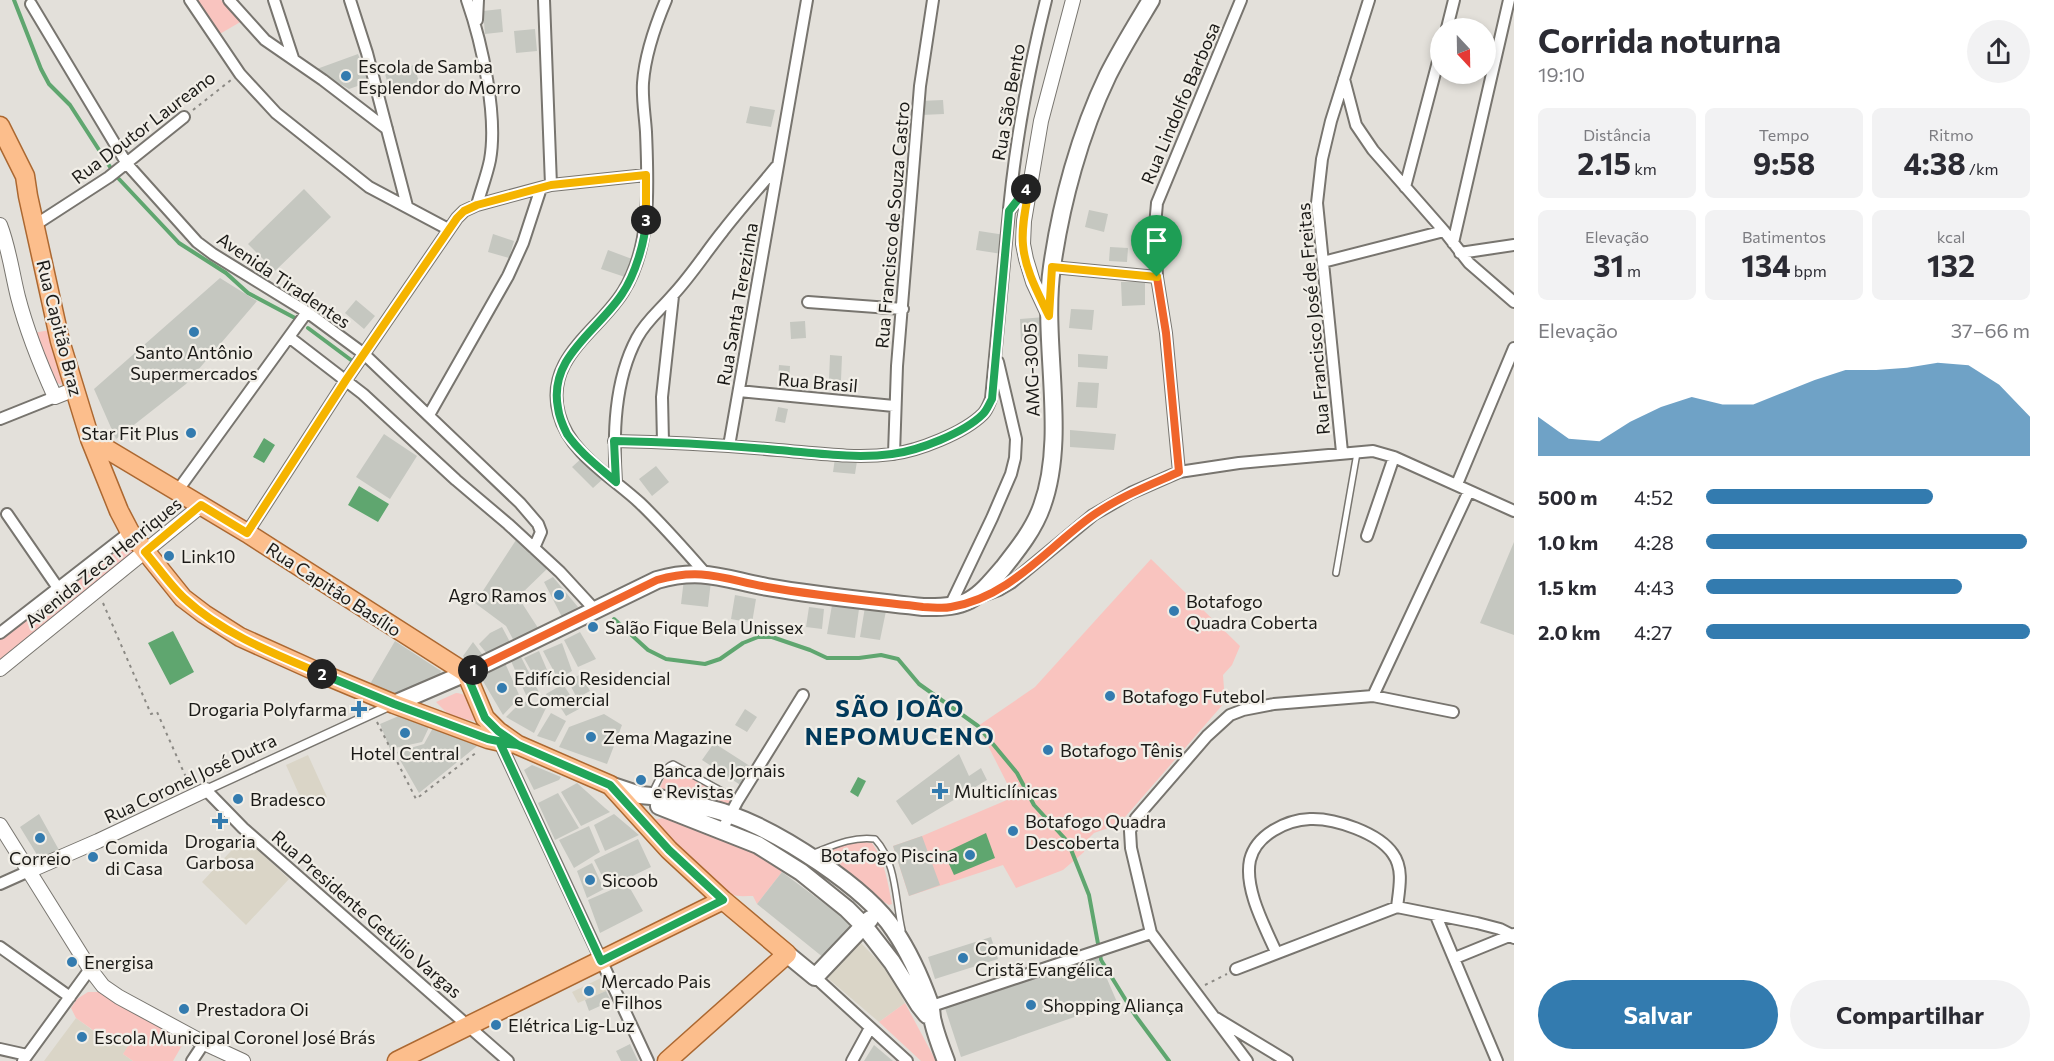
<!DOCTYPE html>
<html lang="pt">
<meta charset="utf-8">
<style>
:root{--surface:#fff;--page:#f2f2f3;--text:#2b2b33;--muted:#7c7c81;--accent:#337baf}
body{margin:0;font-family:Commissioner,sans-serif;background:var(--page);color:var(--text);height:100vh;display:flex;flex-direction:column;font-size:22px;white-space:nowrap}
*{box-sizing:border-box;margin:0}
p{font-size:20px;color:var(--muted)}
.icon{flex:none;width:33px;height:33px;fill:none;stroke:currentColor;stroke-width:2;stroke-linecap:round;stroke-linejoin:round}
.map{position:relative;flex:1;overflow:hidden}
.sheet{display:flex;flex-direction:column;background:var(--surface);width:540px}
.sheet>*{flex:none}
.needle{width:39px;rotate:158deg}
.tools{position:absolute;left:1430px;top:18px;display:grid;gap:12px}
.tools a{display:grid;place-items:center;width:66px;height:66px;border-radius:50%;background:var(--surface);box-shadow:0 3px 9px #0003;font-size:30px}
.pin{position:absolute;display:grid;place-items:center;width:51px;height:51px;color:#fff;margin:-62px -26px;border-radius:50% 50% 50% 0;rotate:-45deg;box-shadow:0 0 6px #0007}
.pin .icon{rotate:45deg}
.km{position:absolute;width:30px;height:30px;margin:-15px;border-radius:50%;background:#222;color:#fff;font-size:16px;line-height:30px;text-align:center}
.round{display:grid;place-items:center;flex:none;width:63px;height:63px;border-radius:32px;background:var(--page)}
.headline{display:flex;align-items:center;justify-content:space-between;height:102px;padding:0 24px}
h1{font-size:33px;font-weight:700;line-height:45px}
.stats{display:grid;grid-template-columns:repeat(3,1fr);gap:9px;height:102px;padding:6px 24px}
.stats div{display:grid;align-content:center;border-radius:9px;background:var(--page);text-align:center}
.stats b{font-size:30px;font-weight:700}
.stats small{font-size:16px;font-weight:400}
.stats p{font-size:16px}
.chart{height:168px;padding:12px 24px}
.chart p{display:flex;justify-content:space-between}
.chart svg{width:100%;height:108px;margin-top:6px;fill:var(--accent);opacity:.7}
.action{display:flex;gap:12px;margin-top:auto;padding:12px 24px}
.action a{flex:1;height:69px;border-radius:36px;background:var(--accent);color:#fff;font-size:24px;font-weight:700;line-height:69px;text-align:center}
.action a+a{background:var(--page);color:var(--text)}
ul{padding:0 24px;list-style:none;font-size:20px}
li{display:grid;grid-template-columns:96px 72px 1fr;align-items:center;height:45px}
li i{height:15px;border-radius:8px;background:var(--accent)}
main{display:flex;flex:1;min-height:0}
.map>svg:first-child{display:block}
.built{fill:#dad5c7}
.green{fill:#f9c4bf}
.water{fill:#5fa66f}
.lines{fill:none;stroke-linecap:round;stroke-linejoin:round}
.stream{stroke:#5fa66f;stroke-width:4}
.building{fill:#c5c7c0}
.service-casing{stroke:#78756f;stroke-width:8}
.pedestrian-casing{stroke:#78756f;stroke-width:11}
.minor-casing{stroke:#78756f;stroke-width:14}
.tertiary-casing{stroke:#78756f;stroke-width:16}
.secondary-casing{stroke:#78756f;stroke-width:20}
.primary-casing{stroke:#ac6831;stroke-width:21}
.path{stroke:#8b8984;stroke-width:2;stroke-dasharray:3 4.5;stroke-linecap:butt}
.service{stroke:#fff;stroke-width:5}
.pedestrian{stroke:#fff;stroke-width:8}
.minor{stroke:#fff;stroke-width:10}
.tertiary{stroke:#fff;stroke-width:14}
.secondary{stroke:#fff;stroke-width:16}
.primary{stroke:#fcbe8c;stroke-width:18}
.split-1-casing{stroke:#fff;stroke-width:12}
.split-2-casing{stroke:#fff;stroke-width:12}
.split-3-casing{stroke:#fff;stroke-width:12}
.split-4-casing{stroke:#fff;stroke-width:12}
.split-5-casing{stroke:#fff;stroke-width:12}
.split-1{stroke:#f0652b;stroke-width:8}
.split-2{stroke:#22a559;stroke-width:8}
.split-3{stroke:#f5b400;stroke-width:8}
.split-4{stroke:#22a559;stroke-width:8}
.split-5{stroke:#f5b400;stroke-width:8}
.poi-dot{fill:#337baf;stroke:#f1eee7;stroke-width:2}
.labels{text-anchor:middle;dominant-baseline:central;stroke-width:4.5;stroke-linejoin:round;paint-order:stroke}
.poi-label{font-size:18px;fill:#1b1a17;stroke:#f1eee7;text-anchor:start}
.street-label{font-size:18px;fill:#1b1a17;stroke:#f1eee7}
.district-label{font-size:24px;font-weight:bold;letter-spacing:1.5px;fill:#01395b;stroke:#f1eee7}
</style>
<main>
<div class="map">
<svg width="1514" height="1061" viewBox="0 0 1514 1061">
<rect width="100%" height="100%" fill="#e3e0da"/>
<!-- built -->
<path class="built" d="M308,755L327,797L306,810L286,765Z
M244,837L289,879L246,925L202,882Z
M860,942L891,974L905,1003L879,1022L824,975Z
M601,978L606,991L578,1003L572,992Z
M76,1018L106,1040L112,1034L129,1046L123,1054L133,1061H44Z"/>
<!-- green -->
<path class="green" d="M196,0H221L242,21L218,35Z
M50,330L62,385L55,382L33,333Z
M131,533L145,552L0,669V634Z
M1151,559L1240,646L1232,665L1223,675L1225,702L1119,824L1094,833L1087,840L1084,852L1063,870L1016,888L1003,865L909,896L893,846L922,836L1014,797L978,726L1035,687Z
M456,693C472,694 474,708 479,722L450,716L436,702Z
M670,767L735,802L725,811L656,795Z
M664,818L699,823L746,841L782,872L757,904L753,896C745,896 737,897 730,894C706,883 671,840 652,820Z
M855,841L872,843C885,861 888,884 892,904L889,905L829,869V853L837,847Z
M88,992H103L184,1042L173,1061H133L123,1054L128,1046L112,1034L107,1040L76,1018L71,1008L77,999Z
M905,1003L936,1061H921L879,1022Z"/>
<!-- water -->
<path class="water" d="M264,438L275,445L264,463L253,457Z
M359,486L389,504L378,522L348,505Z
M173,631L194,672L170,685L148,643Z
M858,777L866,781L858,797L850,792Z
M986,833L995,858L954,875L944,853Z"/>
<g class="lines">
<!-- stream -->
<path class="stream" d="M14,0L41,69L49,84L70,105L112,170
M119,179L179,243L226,273L248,293L295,318
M308,328L355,363
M614,619L648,650L666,659L705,664L720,659L743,643L758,637H772L810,650L827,658H859L881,655L898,659L919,684L978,726L1017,773L1034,805L1068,842L1089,895L1101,960L1135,1015L1169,1061"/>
</g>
<!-- building -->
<path class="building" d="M501,9L503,32L485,34L483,11Z
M535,29L537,51L516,53L514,31Z
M358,54L369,82L349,89L314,70Z
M414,65L419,82L390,91L385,74Z
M943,100L944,114L921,115L920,101Z
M750,106L775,110L771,127L746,123Z
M304,189L331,217L275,271L248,244Z
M1089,210L1108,214L1104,232L1085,227Z
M979,231L1005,235L1002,254L976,250Z
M493,234L514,241L509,258L488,252Z
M1110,247L1128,248L1127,262L1109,261Z
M608,250L632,259L625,277L601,269Z
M220,278L257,301L186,384L116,439L94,389Z
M1145,281V305L1122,306L1121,282Z
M356,300L375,316L364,329L345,313Z
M1071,309L1094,310L1092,330L1069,328Z
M1045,317L1046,341L1021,342L1020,319Z
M805,321L806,338L791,339L790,322Z
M1078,354L1108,356L1107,369L1078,367Z
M830,355L842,356L841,380H829Z
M779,365L790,366L789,382H778Z
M1078,382L1099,383L1097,408L1076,407Z
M778,407L788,409L785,423L775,421Z
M1070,430L1116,434L1114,450L1070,447Z
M384,434L417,456L390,499L356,477Z
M583,457L604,478L593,488L572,467Z
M835,458L857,461L855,474L833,472Z
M656,466L669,482L652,496L639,479Z
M518,537L549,567L518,597L540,631L515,643L506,626L475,603Z
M1514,542V635L1480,623Z
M553,577L578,607L562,617L544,582Z
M684,579L711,581L708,607L681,604Z
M735,595L756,599L752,623L731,619Z
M832,605L859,609L855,638L827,634Z
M809,607L824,609L822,629L806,627Z
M865,607L886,611L880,640L860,637Z
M502,627L511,644L488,655L479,644L490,633Z
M580,632L596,659L578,667L564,640Z
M395,641L441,671L438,679L400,696L370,684Z
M473,642L485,658L471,664L466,661L463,656Z
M562,643L572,671L558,679L543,651Z
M539,651L553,684L540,687L524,658Z
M521,657L542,698L526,695L511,661Z
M505,663L520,697L503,715L480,676Z
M581,674L590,691L577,698L568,681Z
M563,684L579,709L566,716L559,705L551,706L546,694Z
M522,701L546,708L534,733L506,717Z
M745,709L757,717L747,732L735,725Z
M551,713L566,721L555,742L537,736Z
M604,714L622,725L607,764L559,747L569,727Z
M401,715L431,723L422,742L390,749L380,724Z
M434,726L482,742L419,793L400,760L397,752L424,744Z
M714,743L753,768L742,786L702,760Z
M959,754L969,776L981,768L987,780L912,825L896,801Z
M532,765L561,777L559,780L534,790L524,770Z
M577,783L605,808L610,812L581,826L561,792Z
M558,793L579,828L555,840L538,803Z
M39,814L59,850L39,858L20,827Z
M614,814L639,835L605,851L594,825Z
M589,826L600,852L574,868L559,840Z
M922,836L940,885L909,896L893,846Z
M638,839L651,867L608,888L594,860Z
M592,863L604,889L587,898L577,871Z
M782,872L853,925L824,958L757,904Z
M627,883L643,911L600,933L588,900Z
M991,937L998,959L935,979L928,957Z
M1098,958L1117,1002L961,1057L945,1008Z
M606,991L611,1001L589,1011L585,1000Z
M630,1044L638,1061H621L616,1051Z
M874,1045L893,1061H864Z"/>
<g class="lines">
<defs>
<path id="service" d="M1336,573L1357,453
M651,795C657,784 662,768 673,764L738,800
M811,854C832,846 852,836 875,839C897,863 895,900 902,930"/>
<path id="pedestrian" d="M206,790L391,705"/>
<path id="minor" d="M190,0L240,74L276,113L369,187L448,229
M229,0L265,40L323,80L387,129
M274,0L293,58
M350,0L367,53L407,206
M467,0C482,43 498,116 490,160C487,175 481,190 477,205
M544,0L551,185
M666,0C655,26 645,54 643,83C642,99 645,116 646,132C648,184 652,246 623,292C598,332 544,358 559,414C569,453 612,477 640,503C663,525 684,549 705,573
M31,4L127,164L197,242L213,254L307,312L364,354L520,503L538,524L541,532L534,548
M477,20L478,0
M1447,28L1454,0
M1344,79L1356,125L1373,150L1444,231L1469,263L1514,302
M1405,187L1440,54
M1009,209C1016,139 1029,68 1046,0
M35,225L109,177L184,117
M1453,243L1509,0
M1460,253L1514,245
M1323,262L1444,231
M1052,267L1157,277
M808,302L903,309
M289,337L363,394L456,480L508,524L560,572L595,610
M739,391L894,406
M429,415L508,276L523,243L541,188
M0,419L55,397
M614,441C669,442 723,445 778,450C815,453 855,459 892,454C918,451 964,433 983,414C987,410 989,404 991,399L1009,211L1030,183
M663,442L662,397L673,296
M729,446L807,0
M1342,452L1317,203L1322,159L1331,121L1369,0
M894,454L897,366L920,86L933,0
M1179,472L1166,333L1157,277L1155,226L1157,203L1241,0
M616,482C613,435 614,381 637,338C646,321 660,310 672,296C691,276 706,252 723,231C740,209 759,188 776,167
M1457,484L1514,348
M178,490L307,312
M7,514L58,588
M247,533L346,380L457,218L464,211L477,205L551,185L646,175
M1367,536L1394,457
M980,597L999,590L1011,583L1093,515L1131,493L1179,472L1239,463L1373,451L1394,457L1514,511
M949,608L992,518L1011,474L1015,458L1016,439L998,362
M0,633L130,532
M1373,696L1469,491
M500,743L648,1061
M206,790L243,828L508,1061
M722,830L738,800L803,695
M0,884L29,871
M1436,916L1497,1061
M0,947L70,997
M1276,952C1265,927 1244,889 1250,860C1256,835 1286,820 1310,819C1335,818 1379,833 1393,854C1404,869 1399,890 1397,907
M1455,958L1514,934
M1236,969L1397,907L1477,923L1500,929L1512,935L1514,938
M815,977L907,1061
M926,1008L1151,933
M1216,1018L1287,1061
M0,1049L27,1055
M23,1061L90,969
M192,1061L204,1043
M852,1061L870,1028
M1247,1061L1151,933L1131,848L1130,831L1136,818L1207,736L1230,715L1243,710L1274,704L1373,696L1453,712"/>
<path id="tertiary" d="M0,225C9,248 12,273 18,297C27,332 40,364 55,397L75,389
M1048,314L1033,282L1026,259L1023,244L1024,221L1041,121L1073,0
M0,669L202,505
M0,825L90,969L103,986L119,997L204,1043L243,1061
M29,871L98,841L206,790"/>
<path id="secondary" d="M394,704L466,673L657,580C702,567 724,579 767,587C818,596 871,601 923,607C968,608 975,601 1003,568C1018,549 1034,529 1042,506C1068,435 1041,342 1052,267C1061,203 1080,133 1108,75C1121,49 1136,25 1151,0
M610,785L640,795L651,796C677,803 706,805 731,815C779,832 866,887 894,930C909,952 921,979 930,1004C932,1010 931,1016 933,1022C936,1035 941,1048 946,1061
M659,806L758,845L801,872L847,909L864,926L892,962L919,1005L927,1015
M787,954L815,977L870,919"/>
<path id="primary" d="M0,126L25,176L28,196L60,341L90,439L119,511L130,532L183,598L204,614L240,637L320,673L394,704L488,739L510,744
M90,439L247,533L466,673L485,718L498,731L518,745L610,785L669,850L723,900L787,954L667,1061
M397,1061L723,900"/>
</defs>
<!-- service casing -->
<use href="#service" class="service-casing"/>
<!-- pedestrian casing -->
<use href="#pedestrian" class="pedestrian-casing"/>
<!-- minor casing -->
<use href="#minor" class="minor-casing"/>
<!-- tertiary casing -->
<use href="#tertiary" class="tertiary-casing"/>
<!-- secondary casing -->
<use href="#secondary" class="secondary-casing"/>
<!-- primary casing -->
<use href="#primary" class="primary-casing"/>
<!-- path -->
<path class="path" d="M193,110L231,80
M103,603L151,714L157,712L189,784
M377,722L416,799L477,752
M1205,985L1227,974"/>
<!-- service -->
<use href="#service" class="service"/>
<!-- pedestrian -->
<use href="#pedestrian" class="pedestrian"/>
<!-- minor -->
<use href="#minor" class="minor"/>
<!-- tertiary -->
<use href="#tertiary" class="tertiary"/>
<!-- secondary -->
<use href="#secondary" class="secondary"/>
<!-- primary -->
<use href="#primary" class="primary"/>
</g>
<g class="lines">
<defs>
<path id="split-1" d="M473,670L657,580C702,567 724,579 767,587C818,596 871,601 923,607C932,607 942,609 951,607C1010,597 1046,549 1092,516C1119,497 1150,485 1179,472L1166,333L1157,277"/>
<path id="split-2" d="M322,674L394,704L488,739L518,745L610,785L669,850L723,900L601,961L500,743L518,745L498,731L485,718L466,673L473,670"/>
<path id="split-3" d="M322,674C275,654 223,634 184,598C170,585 158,567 145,552L201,505L247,533L346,380L457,218L464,211L477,205L551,185L646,175V220"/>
<path id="split-4" d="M646,220C645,242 635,275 622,294C598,331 548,357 558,408C559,417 563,426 567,434C580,453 599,467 616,482L614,441C669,442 723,445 778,450C815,453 855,459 892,454C918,451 964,433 983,414C987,410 989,404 992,399L1009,211L1026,189"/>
<path id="split-5" d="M1026,189L1030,183C1027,203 1021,224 1023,245C1025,270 1038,293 1049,316L1052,267L1157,277"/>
</defs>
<!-- split-1 casing -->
<use href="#split-1" class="split-1-casing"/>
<!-- split-2 casing -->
<use href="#split-2" class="split-2-casing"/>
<!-- split-3 casing -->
<use href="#split-3" class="split-3-casing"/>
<!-- split-4 casing -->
<use href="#split-4" class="split-4-casing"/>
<!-- split-5 casing -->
<use href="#split-5" class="split-5-casing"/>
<!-- split-1 -->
<use href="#split-1" class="split-1"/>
<!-- split-2 -->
<use href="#split-2" class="split-2"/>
<!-- split-3 -->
<use href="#split-3" class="split-3"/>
<!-- split-4 -->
<use href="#split-4" class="split-4"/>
<!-- split-5 -->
<use href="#split-5" class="split-5"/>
</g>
<!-- markers -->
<g class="poi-dot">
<circle cx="346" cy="76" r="6"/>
<circle cx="194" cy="332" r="6"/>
<circle cx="191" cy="433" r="6"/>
<circle cx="169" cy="556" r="6"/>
<circle cx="559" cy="595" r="6"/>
<circle cx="1174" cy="611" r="6"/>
<circle cx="593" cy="627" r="6"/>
<circle cx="502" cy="688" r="6"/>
<circle cx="1110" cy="696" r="6"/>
<path d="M356 700h6v6h6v6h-6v6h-6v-6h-6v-6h6z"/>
<circle cx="405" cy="733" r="6"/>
<circle cx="591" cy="737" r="6"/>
<circle cx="1048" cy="750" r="6"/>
<circle cx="641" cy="780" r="6"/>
<path d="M937 782h6v6h6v6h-6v6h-6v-6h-6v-6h6z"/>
<circle cx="238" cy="799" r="6"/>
<path d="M217 812h6v6h6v6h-6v6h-6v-6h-6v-6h6z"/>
<circle cx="1013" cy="831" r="6"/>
<circle cx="40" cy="838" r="6"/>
<circle cx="970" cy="855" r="6"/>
<circle cx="93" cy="857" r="6"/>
<circle cx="590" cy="880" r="6"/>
<circle cx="963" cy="958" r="6"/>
<circle cx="72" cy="962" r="6"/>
<circle cx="589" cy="991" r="6"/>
<circle cx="1031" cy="1005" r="6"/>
<circle cx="184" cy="1009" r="6"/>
<circle cx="496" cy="1025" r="6"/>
<circle cx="82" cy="1037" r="6"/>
</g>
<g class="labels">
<!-- poi labels -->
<g class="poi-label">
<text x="358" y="66">Escola de Samba<tspan x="358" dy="21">Esplendor do Morro</tspan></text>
<text x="194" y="352" text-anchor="middle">Santo Antônio<tspan x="194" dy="21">Supermercados</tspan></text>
<text x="179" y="433" text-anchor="end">Star Fit Plus</text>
<text x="181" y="556">Link10</text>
<text x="547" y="595" text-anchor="end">Agro Ramos</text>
<text x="1186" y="601">Botafogo<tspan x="1186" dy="21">Quadra Coberta</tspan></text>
<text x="605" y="627">Salão Fique Bela Unissex</text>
<text x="514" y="678">Edifício Residencial<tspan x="514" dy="21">e Comercial</tspan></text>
<text x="1122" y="696">Botafogo Futebol</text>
<text x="347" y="709" text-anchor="end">Drogaria Polyfarma</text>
<text x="603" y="737">Zema Magazine</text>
<text x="1060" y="750">Botafogo Tênis</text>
<text x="405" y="753" text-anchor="middle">Hotel Central</text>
<text x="653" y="770">Banca de Jornais<tspan x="653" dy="21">e Revistas</tspan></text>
<text x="954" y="791">Multiclínicas</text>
<text x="250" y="799">Bradesco</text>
<text x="1025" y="821">Botafogo Quadra<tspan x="1025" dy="21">Descoberta</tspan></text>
<text x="220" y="841" text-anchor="middle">Drogaria<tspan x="220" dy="21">Garbosa</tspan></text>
<text x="105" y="847">Comida<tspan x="105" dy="21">di Casa</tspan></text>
<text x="958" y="855" text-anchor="end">Botafogo Piscina</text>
<text x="40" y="858" text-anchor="middle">Correio</text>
<text x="602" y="880">Sicoob</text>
<text x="975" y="948">Comunidade<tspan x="975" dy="21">Cristã Evangélica</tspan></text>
<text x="84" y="962">Energisa</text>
<text x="601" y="981">Mercado Pais<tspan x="601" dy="21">e Filhos</tspan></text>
<text x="1043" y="1005">Shopping Aliança</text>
<text x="196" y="1009">Prestadora Oi</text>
<text x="508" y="1025">Elétrica Lig-Luz</text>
<text x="94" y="1037">Escola Municipal Coronel José Brás</text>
</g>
<!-- street labels -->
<g class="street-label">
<text transform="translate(1008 102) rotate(-80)">Rua São Bento</text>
<text transform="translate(1180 103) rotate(-67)">Rua Lindolfo Barbosa</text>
<text transform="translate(143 127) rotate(-37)">Rua Doutor Laureano</text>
<text transform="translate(892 225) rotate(-85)">Rua Francisco de Souza Castro</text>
<text transform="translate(284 280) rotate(34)">Avenida Tiradentes</text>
<text transform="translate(737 304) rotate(-80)">Rua Santa Terezinha</text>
<text transform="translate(1313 319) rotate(-95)">Rua Francisco José de Freitas</text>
<text transform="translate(60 328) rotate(76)">Rua Capitão Braz</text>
<text transform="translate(1031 370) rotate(-92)">AMG-3005</text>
<text transform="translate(818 382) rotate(5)">Rua Brasil</text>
<text transform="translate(103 562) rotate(-39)">Avenida Zeca Henriques</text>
<text transform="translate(334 589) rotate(33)">Rua Capitão Basílio</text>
<text transform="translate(190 778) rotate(-25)">Rua Coronel José Dutra</text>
<text transform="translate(367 914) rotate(41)">Rua Presidente Getúlio Vargas</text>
</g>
<!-- district labels -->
<g class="district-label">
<text x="900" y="707">SÃO JOÃO<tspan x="900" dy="28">NEPOMUCENO</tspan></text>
</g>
</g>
</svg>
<div class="tools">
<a><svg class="needle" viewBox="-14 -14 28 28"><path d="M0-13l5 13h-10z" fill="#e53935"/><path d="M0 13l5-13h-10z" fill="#7c7c81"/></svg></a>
</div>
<div class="pin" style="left:1157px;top:277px;background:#1e9e55"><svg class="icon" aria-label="arrive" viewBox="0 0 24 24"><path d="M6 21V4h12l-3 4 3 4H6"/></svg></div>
<b class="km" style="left:473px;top:670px">1</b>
<b class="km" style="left:322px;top:674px">2</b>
<b class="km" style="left:646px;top:220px">3</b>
<b class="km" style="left:1026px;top:189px">4</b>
</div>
<section class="sheet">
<div class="headline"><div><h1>Corrida noturna</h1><p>19:10</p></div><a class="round"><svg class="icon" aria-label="share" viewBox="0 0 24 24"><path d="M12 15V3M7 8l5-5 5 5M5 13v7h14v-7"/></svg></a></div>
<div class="stats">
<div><p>Distância</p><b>2.15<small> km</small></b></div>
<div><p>Tempo</p><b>9:58</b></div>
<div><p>Ritmo</p><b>4:38<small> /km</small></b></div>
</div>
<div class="stats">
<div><p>Elevação</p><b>31<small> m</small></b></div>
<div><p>Batimentos</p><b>134<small> bpm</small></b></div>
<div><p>kcal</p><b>132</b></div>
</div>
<div class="chart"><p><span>Elevação</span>37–66 m</p>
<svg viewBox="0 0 160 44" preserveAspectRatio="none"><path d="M0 44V28L10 37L20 38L30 30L40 24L50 20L60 23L70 23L80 18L90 13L100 9L110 9L120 8L130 6L140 7L150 15L160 28V44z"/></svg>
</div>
<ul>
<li><b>500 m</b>4:52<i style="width:70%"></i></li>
<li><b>1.0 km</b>4:28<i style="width:99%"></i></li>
<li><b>1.5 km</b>4:43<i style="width:79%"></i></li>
<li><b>2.0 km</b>4:27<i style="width:100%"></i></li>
</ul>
<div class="action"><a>Salvar</a><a>Compartilhar</a></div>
</section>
</main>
